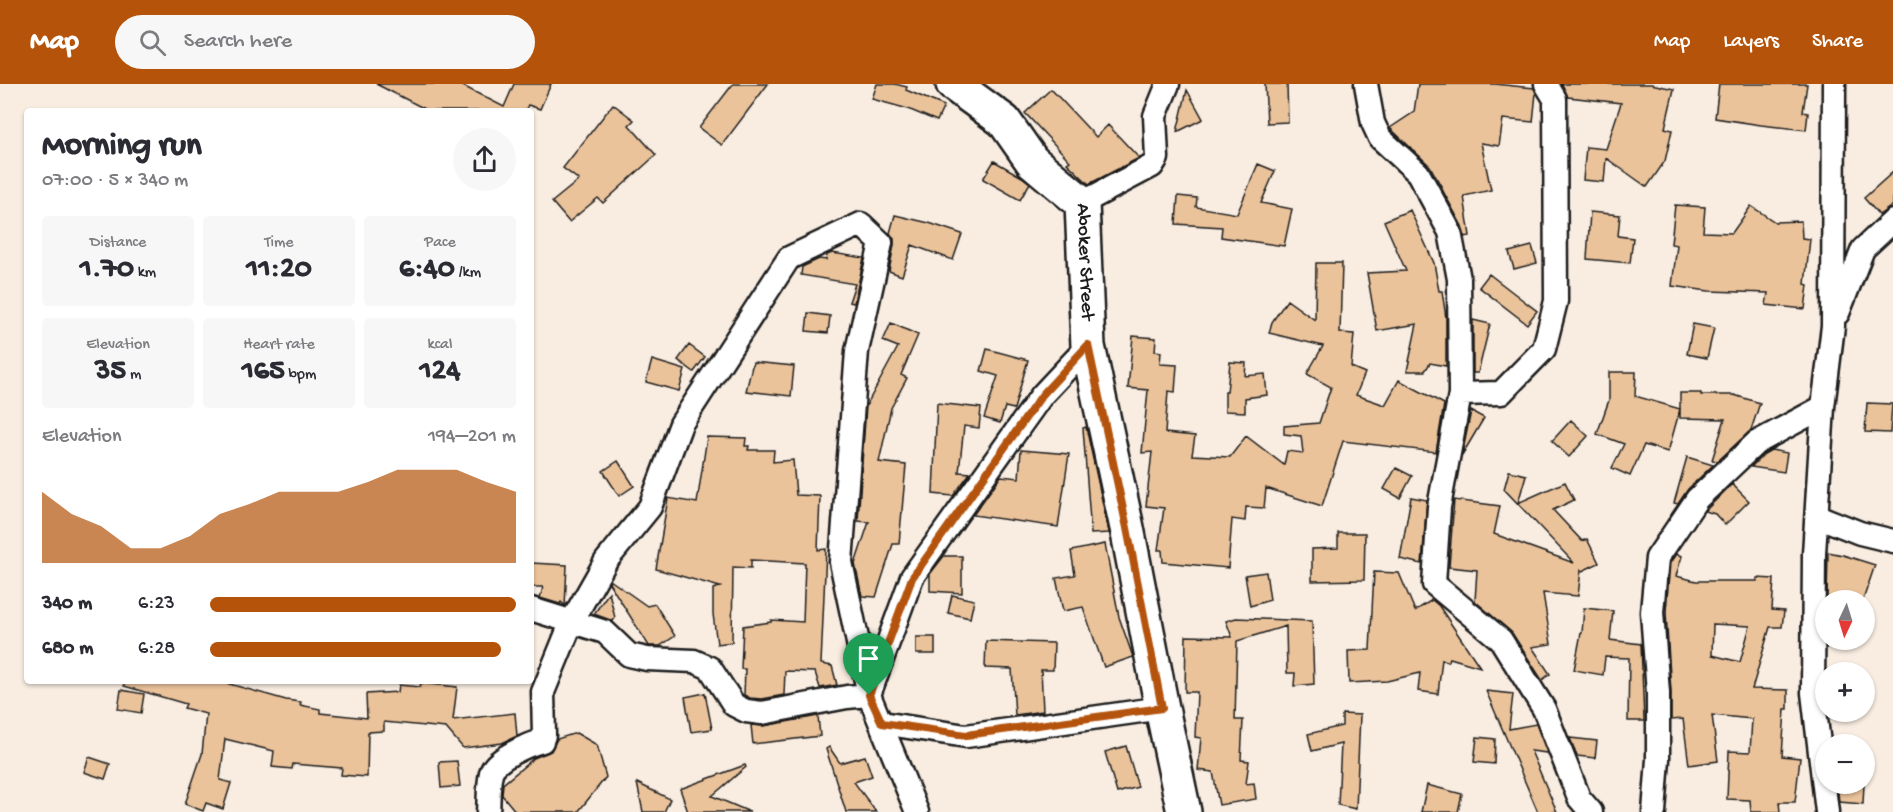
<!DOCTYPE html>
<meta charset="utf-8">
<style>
:root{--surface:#fff;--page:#f7f7f7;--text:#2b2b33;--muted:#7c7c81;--accent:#b45309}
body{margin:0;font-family:"Gochi Hand",sans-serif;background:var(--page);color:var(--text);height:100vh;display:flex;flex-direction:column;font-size:22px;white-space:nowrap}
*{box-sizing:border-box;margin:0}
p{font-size:20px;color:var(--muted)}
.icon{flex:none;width:33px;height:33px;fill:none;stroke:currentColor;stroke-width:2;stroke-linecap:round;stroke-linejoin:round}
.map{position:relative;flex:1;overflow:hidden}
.drawer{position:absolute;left:24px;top:24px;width:510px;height:576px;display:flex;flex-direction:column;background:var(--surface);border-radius:6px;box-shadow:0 2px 4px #0004}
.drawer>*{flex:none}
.needle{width:39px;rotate:184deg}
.controls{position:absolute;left:1815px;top:506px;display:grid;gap:12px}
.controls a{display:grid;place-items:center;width:60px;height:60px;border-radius:50%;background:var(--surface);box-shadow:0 2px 4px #0004;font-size:30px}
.pin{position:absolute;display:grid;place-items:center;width:51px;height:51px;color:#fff;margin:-62px -26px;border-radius:50% 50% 50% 0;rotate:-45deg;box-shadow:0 0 6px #0007}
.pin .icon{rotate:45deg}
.round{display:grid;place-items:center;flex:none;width:63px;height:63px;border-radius:32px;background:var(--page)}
.head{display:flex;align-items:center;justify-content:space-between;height:102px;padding:0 18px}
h1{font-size:33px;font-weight:700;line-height:45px}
.metrics{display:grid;grid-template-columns:repeat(3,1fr);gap:9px;height:102px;padding:6px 18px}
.metrics div{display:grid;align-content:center;border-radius:6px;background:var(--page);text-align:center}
.metrics b{font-size:30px;font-weight:700}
.metrics small{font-size:16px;font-weight:400}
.metrics p{font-size:16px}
.chart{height:168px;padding:12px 18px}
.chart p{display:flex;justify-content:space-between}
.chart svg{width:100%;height:108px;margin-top:6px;fill:var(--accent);opacity:.7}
ul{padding:0 18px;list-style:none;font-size:20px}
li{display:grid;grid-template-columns:96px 72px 1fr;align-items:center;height:45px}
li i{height:15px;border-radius:8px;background:var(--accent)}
header{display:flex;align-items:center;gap:36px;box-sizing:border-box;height:84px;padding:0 30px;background:var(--accent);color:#fff}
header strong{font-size:28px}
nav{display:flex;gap:33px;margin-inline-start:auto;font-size:21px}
.search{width:420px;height:54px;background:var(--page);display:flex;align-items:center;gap:15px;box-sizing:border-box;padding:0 21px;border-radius:33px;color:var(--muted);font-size:22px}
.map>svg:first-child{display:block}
.building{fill:#ebc39b;stroke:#1c1c1c;stroke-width:1.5;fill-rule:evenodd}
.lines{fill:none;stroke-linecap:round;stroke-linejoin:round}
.street-casing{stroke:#1c1c1c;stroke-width:27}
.secondary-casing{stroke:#1c1c1c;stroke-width:38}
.street{stroke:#fff;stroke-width:22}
.secondary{stroke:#fff;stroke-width:33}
.route-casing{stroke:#fff;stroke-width:12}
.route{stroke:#b45309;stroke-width:8}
.labels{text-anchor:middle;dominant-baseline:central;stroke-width:5;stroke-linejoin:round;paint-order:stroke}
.street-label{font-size:20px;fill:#1c1c1c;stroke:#fff}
</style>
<header>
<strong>Map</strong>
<div class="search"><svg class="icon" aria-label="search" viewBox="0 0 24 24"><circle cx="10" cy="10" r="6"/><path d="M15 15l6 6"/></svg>Search here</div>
<nav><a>Map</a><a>Layers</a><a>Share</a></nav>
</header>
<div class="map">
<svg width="1893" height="728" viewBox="0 0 1893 728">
<rect width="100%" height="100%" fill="#f9ede1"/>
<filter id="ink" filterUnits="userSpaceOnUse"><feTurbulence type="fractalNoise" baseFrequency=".0167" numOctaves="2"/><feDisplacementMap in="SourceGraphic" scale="12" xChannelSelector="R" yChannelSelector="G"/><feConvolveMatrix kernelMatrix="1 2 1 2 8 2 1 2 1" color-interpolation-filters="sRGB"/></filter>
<g filter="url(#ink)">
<!-- building -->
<path class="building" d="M376,0H459L504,23L514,0H551L540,25L528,21L525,27H429Z
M733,0H768L722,61L699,44Z
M877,0H895L907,3L906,6L944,22L937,37L908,25L872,15Z
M1265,0H1287L1288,38L1267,39Z
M1418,0H1495L1534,4L1536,9L1533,38L1503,35L1499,62L1481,59L1491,106L1464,112L1470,152L1465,153L1462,142L1443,107L1442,102H1441L1430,82L1390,44L1414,28Z
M1562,0H1651L1674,5L1665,44L1672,46L1665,77L1647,103L1606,74L1604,98L1583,96L1586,63L1606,65L1621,19L1568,13Z
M1719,0H1807L1803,28L1808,29L1806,46L1761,41L1715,34Z
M1051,5L1096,53L1108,41L1139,74L1089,100L1067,79L1070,77L1025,29Z
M1187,6L1203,35L1177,48Z
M613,20L634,36L629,41L656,71L603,119L598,114L569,138L552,118L579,96L563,84Z
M994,77L1022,93L1030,99L1020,116L983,95Z
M1258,80L1275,87L1261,119L1292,125L1284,162L1221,153L1222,143L1176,140L1178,112L1197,114L1196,123L1237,130Z
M1893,88V121L1879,131L1864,114Z
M1675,121L1705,123L1703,148L1732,149L1751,122L1775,138L1801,137L1802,154L1810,155L1805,200L1808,201L1805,225L1766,221L1768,209L1709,207L1672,202L1677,161L1671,160Z
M1410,126L1434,179L1439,207H1442L1446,234V282L1430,279L1425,287H1407L1417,240L1377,247L1367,189L1406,187L1384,137Z
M1590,128L1620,131L1618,152L1633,154L1630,179L1587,175Z
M895,131L929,139L962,150L953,176L912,161L902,192L889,187L894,161V155L890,149Z
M1532,162L1537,179L1514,185L1509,168Z
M832,169L864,174L854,219L849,218L855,200L801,191L802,183L819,175L826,176L827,171Z
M1316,179H1342L1340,249L1354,250L1351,283L1365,289L1356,311L1385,321L1399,296L1444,320L1436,368L1343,357L1322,422L1266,404L1264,424L1246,423L1245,437L1232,435L1228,484L1163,478L1162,466H1158L1164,424L1146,422L1152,368L1142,369L1148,306L1128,304L1133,252L1156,254L1155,267L1161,268L1160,280L1177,281L1175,308L1168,307L1165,349L1195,352L1192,371L1230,373L1246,352L1284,381L1287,367L1303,369L1301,352L1284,350V342L1319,339L1331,303L1307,290L1323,262L1269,249L1272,238L1287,216L1315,236Z
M1489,190L1537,227L1527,240L1479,203Z
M808,229L830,232L828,249L806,247Z
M1473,236L1490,240L1478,289H1473Z
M891,239L918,251L901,291L907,294L891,324L879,378L906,381L899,460H893L876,513L862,512L855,480L869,438L858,437L866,322L898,263L883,257Z
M1693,240L1714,244L1707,274L1687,270Z
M689,261L705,273L694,288L678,276Z
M987,265L1028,276L1014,325L1005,323L1000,339L984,334L998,292L981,287Z
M652,276L685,286L679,307L646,298Z
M753,278L794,282L791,312L746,307Z
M1230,278L1246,279L1245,292L1265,290L1267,311L1245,314V328L1225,327V308H1227Z
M1609,288H1636L1635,312L1680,325L1668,368L1644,361L1630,392L1612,384L1624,360L1597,350L1609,316Z
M1680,309H1701V311H1734L1760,319L1751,346L1718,377L1712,376L1725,335L1680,334Z
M937,319L981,324L979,344L964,342L959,388L970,389L953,412L933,410Z
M1867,319L1892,320L1890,349L1865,348Z
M1471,327L1484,334L1462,371Z
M1571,336L1588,352L1569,373L1552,357Z
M1086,343L1109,448V449L1091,450L1083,344Z
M707,353L746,354L745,362H749L748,366H774L773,378L793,376L796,411L820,412L818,466L826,465L821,580L832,582L837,601L820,604L815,588L785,587L784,611L762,615L750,614L744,611L745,585H741L743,542L771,538V536L803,538L805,479L751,476V484L733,483L732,558L717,560L713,530V505L720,503L656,485L668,414L697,419Z
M1021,366L1069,370L1058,443L973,431L1001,392L1019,394Z
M1771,366L1787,369L1784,388L1751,383L1764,370Z
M1687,373L1713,381L1688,405L1678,420L1674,419Z
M618,377L634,402L619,412L603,387Z
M1396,384L1412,392L1400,414L1384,405Z
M1509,387L1526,391L1518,419L1565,398L1574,416L1553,426L1582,457L1587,455L1599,479L1582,487L1581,486L1578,512L1543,509L1551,560L1532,563L1550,590L1542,596L1512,549L1475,517L1477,486L1449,483L1454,416L1500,422L1494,450L1574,479L1504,405Z
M1732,400L1749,417L1725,441L1715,430L1705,427Z
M1411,413L1427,416L1422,480L1400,475Z
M1338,449H1365L1364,496L1312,497V465L1338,464Z
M1105,460L1119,533L1133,573L1104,583L1083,523L1063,527L1056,494L1075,491L1071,467Z
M1828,468L1843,471L1875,481L1863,516H1827Z
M1676,470L1682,472L1676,492L1696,497H1757V494L1774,495L1772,526L1784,527L1782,543H1770L1752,605L1788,606V625H1785L1782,672L1800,674L1795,718H1779L1780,728H1751L1750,716L1727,715L1729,667L1750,668L1752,635L1712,631L1718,677L1689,681L1683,635L1671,636V608L1666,528L1670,479ZM1713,540L1750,542L1740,578L1712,571Z
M944,472H962V509L930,507V490Z
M531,479L567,481L565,522L561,518L560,520L540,514L543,503H531Z
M1266,488L1270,516L1250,522L1245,491Z
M1374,488L1399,489L1415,527L1432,516L1439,522L1480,583L1450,574L1448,578L1442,575L1438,610L1418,607L1420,589L1387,597L1349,599L1348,567L1370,566Z
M610,496L647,522L655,520L675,552L660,562H649L609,499Z
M609,508L615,534L613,537L594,530Z
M952,511L974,516L970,534L948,529Z
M1584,524L1613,527L1610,556L1641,560L1644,637H1628L1629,574L1605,573L1603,591L1574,586L1581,549H1582Z
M1236,534L1312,537L1314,600L1294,602L1295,589H1287L1286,542L1237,557L1235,636H1243L1241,676L1249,677L1246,700L1254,699L1256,715L1219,721L1213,688L1198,686L1201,654L1195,653L1197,608H1185L1186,552L1232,553L1226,537Z
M916,553H935V570H916Z
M986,557L1054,559L1053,586H1041L1043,627L1015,631L1012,585L985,584Z
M124,597H219L286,616L301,618L300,621L320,625V629L367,634L366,610L398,608L399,601L420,603L421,599L457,603L453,636L515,629L517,652L502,659L463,664L446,644L384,638V647L368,648L367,693L341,691L342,684L293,680L292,685L272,683L274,667L225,655L220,696L231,699L223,725L206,719L203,727L185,720L202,670L206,630L184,624L186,620L124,602Z
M121,606L144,610L141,629L118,625Z
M1486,607L1513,610L1509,645L1536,640L1547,669L1531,667L1557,728H1538Z
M705,609L712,645L691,648L685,613Z
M1342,630L1360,631L1356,725L1338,721L1341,660L1312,667L1308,650L1342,642Z
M818,632L820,652L753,660L751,641L764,642Z
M576,649L597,661L606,693L578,728H516L502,711L503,700L534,674L551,667L557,655Z
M1477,653L1495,655L1494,680L1474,678Z
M1570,654L1597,657L1595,674L1577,672Z
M1126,662L1138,703L1117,709L1105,668Z
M829,663L840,679L865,672L872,692L854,698L876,728H846L826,665Z
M89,673L110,680L105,695L84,688Z
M457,677L460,702L441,704L439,678Z
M745,681L746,683L712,712L750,728H688L680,705Z
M637,699L670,715L664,728H643Z
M1837,699H1864L1863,720L1839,718Z
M1427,701L1462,710L1458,728H1421Z"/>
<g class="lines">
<defs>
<path id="street" d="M1366,0L1373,39L1380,54L1418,89L1450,148L1459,195L1460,310L1439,423L1434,500L1501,556L1544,625L1579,714L1591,728
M1082,119L1152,82L1157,74L1155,32L1168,0
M1838,229L1863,165L1893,137
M1460,310L1501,309L1544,265L1556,217L1555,15L1546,0
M1817,432L1860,449L1893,457
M882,639L966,652L1162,624
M488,728C489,716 488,701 491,689C494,675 529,660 542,657L544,651L543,608L572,537L606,477L650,423L681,340L789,174L861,140L881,159L857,267L841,478L869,611L847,613L762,629L746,627L734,621L710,584L694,577L647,575L629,571L605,548L531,525
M917,728L869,611L912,493L1042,311L1088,262
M1654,728L1658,675V609L1652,528L1657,474L1697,415L1756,359L1823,323
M1827,728L1813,609L1814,470L1823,323L1833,242L1834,0"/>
<g id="secondary">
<path id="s1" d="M953,0L1004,37L1032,77L1082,119L1088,262L1127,444L1162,624L1184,728"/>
</g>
</defs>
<!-- street casing -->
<use href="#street" class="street-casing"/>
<!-- secondary casing -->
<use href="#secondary" class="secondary-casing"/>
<!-- street -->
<use href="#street" class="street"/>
<!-- secondary -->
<use href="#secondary" class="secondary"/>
</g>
</g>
<g class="lines" filter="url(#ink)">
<defs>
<path id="route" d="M1088,261L1127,444L1162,624L966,651L882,639L869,611L912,494L1042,311Z"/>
</defs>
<!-- route casing -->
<use href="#route" class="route-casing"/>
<!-- route -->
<use href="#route" class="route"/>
</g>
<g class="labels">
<!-- street labels -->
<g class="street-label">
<text stroke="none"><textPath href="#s1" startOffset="236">Aboker Street</textPath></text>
</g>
</g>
</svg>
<div class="controls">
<a><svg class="needle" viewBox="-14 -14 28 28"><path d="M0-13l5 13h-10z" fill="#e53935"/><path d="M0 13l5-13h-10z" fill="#7c7c81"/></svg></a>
<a>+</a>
<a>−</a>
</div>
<div class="pin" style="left:869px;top:611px;background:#1e9e55"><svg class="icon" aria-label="arrive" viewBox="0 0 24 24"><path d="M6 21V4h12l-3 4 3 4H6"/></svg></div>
<section class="drawer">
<div class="head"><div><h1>Morning run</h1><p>07:00 · 5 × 340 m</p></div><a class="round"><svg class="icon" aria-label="share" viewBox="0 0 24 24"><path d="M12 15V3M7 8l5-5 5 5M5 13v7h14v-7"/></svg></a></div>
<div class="metrics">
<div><p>Distance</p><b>1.70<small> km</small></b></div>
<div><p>Time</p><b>11:20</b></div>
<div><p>Pace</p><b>6:40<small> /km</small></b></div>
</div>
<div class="metrics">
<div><p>Elevation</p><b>35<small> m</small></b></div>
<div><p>Heart rate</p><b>165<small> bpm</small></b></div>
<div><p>kcal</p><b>124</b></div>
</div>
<div class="chart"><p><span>Elevation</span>194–201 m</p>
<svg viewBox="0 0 160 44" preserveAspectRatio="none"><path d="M0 44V15L10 24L20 29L30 38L40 38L50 33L60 24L70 20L80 15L90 15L100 15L110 11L120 6L130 6L140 6L150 11L160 15V44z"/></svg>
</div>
<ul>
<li><b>340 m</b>6:23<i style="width:100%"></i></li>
<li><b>680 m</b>6:28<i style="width:95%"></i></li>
</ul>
</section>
</div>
